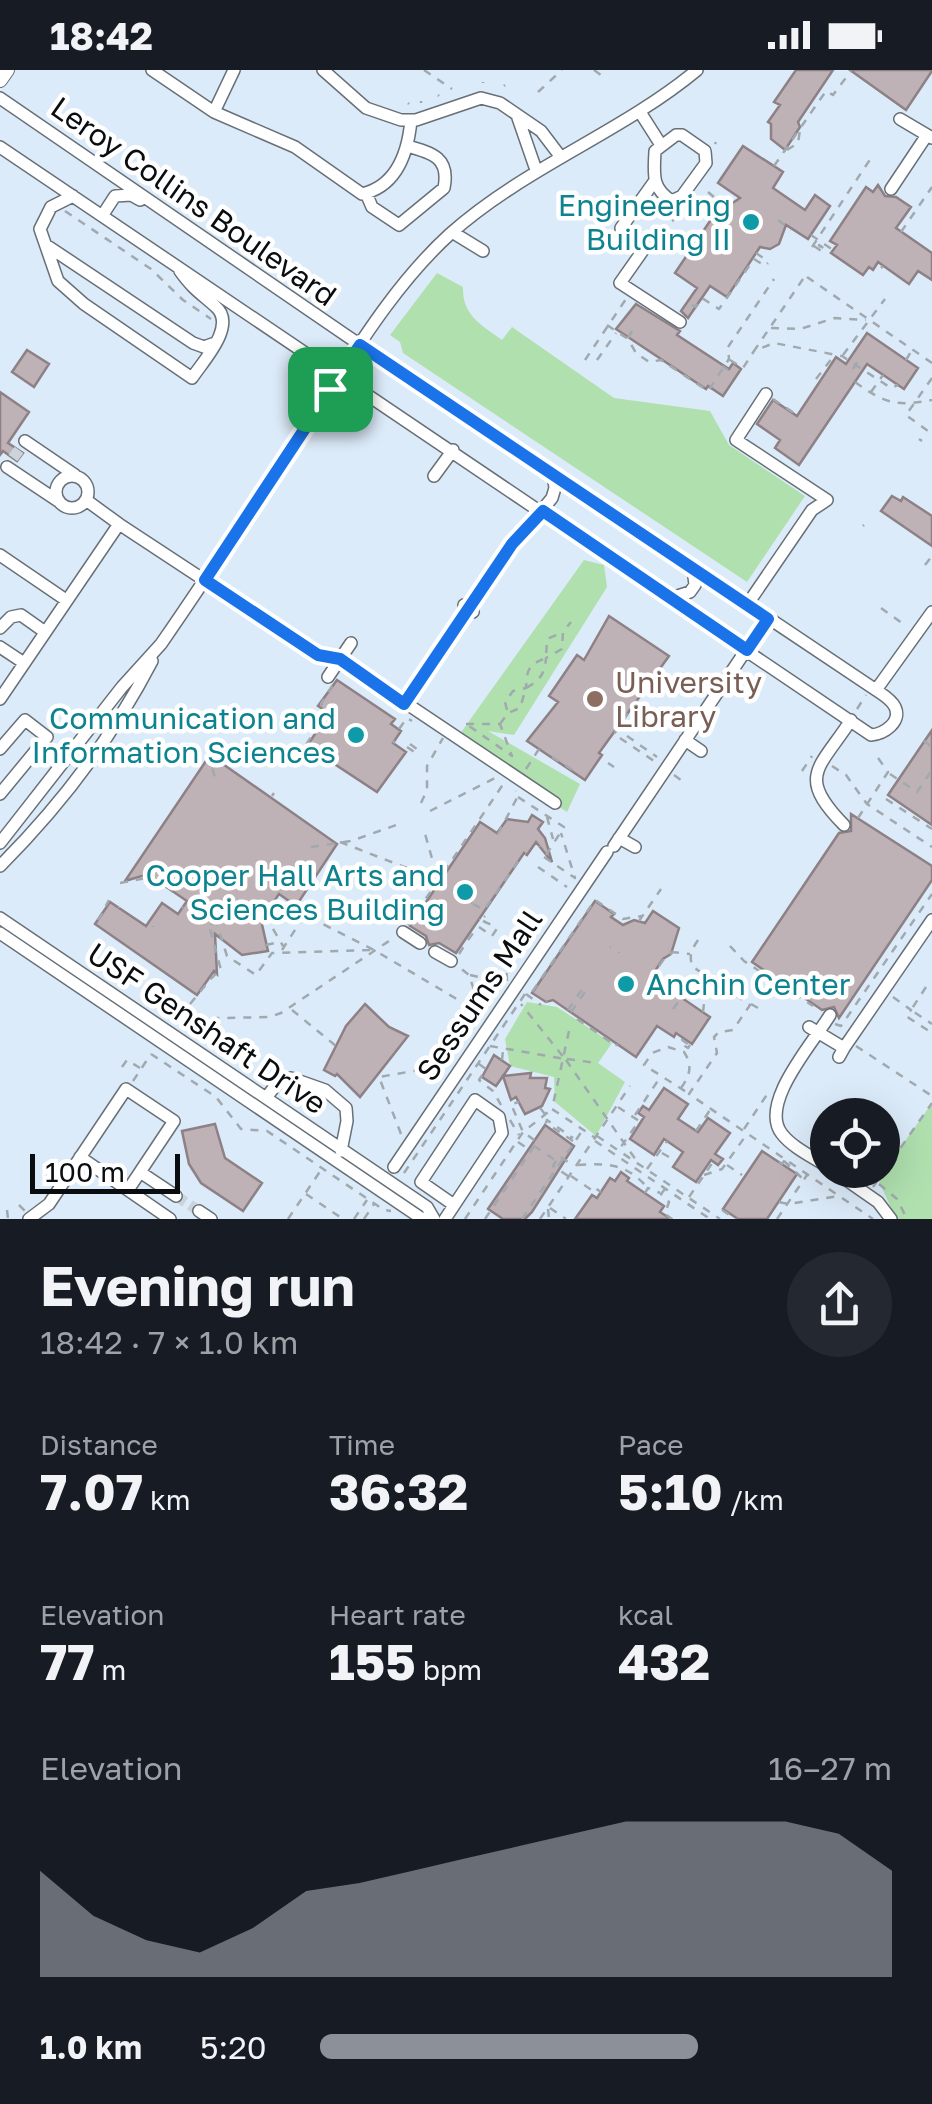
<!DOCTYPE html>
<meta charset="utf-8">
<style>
:root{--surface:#171b24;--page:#242831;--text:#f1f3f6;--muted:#9ea1a6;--accent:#8c9099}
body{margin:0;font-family:"Golos Text",sans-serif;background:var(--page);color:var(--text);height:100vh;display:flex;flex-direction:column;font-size:38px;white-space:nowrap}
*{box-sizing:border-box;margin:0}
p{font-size:32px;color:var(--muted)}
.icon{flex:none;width:55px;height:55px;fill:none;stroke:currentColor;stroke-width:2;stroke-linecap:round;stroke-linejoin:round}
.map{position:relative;height:1149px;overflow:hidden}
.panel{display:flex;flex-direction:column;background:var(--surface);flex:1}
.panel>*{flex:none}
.controls{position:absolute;left:810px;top:1028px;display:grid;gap:20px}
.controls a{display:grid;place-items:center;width:90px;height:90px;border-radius:50%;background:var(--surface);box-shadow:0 10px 40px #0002;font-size:50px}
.scale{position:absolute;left:30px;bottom:25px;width:150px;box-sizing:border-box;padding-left:10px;border:5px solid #0a0d10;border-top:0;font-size:28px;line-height:35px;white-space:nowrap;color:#0a0d10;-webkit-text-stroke:8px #fff;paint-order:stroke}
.pin{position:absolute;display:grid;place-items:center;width:85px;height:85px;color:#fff;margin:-42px;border-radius:20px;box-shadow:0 5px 15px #0006}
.round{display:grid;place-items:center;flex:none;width:105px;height:105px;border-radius:52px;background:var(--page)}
.head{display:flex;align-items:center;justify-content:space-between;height:170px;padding:0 40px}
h1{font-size:55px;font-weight:700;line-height:75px}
.figures{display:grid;grid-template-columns:repeat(3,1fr);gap:15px;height:170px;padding:10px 40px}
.figures div{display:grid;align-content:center}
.figures b{font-size:50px;font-weight:700}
.figures small{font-size:28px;font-weight:400}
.figures p{font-size:28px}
.chart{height:280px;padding:20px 40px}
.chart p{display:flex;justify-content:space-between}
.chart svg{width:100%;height:180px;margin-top:10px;fill:var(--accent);opacity:.7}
ul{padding:0 40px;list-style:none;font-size:32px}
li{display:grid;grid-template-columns:160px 120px 1fr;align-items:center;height:75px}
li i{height:25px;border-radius:12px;background:var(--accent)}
.status{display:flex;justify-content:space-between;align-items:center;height:70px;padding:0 50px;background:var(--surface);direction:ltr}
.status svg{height:28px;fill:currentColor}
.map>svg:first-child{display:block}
.built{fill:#dcebf9;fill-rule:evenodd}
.green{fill:#afe0ae}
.building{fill:#beb2b6;stroke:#8d8186;stroke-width:2.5}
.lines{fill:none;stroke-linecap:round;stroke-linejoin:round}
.minor-tunnel{stroke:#cbd4db;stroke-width:11;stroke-dasharray:11 5.5;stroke-linecap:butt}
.minor-casing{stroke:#687077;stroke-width:14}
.major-casing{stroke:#687077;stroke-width:16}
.path{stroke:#a1a9af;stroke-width:2.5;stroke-dasharray:8 8;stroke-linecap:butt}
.minor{stroke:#fff;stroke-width:11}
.major{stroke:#fff;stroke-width:14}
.route-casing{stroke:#fff;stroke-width:20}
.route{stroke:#1a73e8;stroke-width:12}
.culture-dot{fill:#0f9aa8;stroke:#fff;stroke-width:4}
.education-dot{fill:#8d6e63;stroke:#fff;stroke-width:4}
.labels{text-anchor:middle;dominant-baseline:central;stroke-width:9;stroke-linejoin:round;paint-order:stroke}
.street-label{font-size:30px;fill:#0a0d10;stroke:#fff}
.culture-label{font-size:30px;fill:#0d838f;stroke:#fff;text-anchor:end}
.education-label{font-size:30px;fill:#785e54;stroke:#fff;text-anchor:start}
</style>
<div class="status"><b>18:42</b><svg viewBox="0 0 49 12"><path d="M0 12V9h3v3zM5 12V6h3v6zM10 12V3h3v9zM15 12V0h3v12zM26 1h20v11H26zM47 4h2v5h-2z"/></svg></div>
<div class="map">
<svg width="932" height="1149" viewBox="0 0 932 1149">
<rect width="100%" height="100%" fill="#edf7ff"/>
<!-- built -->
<path class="built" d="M4,0H932V1149H0V6ZM828,1045H882V1100H828Z"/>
<!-- green -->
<path class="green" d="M437,203L463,217C462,245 481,255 502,270L512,257L614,328L710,341L729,375L805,426L747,512L403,283L400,272L390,265Z
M584,490L604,495L607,517L514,665L488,661L580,714L567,742L457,668Z
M527,932L557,937L612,973L598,993L625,1012L596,1066L555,1032L554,1007L510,996L505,969Z
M932,1033V1149H896L878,1109Z"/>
<!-- building -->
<path class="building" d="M796,0H833L798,52L800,57L785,80L771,69V54L768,52L780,35L774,32Z
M850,0H932V1L906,40Z
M743,76L783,102L773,118L805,140L815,125L830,136L808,169L786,155L779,174L770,179L760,177L727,227L710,216L688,248L681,241L697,218L675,203L714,145L725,153L728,136L740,128L718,113Z
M878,115L885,126L896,127L911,137L896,158L932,183V210L918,201L909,214L878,192L873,200L869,197L863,205L831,183L837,175L830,171L866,117L873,122Z
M636,234L680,261L677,265L729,299L733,293L741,299L723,326L708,316L706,319L616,259Z
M867,263L918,298L904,319L867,294L799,395L775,378L780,370L757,354L773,330L797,346L836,287L846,294Z
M27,280L49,294L34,317L12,302Z
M0,322L29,342L8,373L23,383L17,391L3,381L0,385Z
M892,426L901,431L903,427L932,446V476L881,441Z
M609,546L669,586L599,683L602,685L585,710L527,671L558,632L549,626L577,585L584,590Z
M337,610L395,649L391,654L401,661L393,673L406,682L377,722L307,676L329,643L318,636Z
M932,660V755L888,725Z
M210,685L337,774L296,836L279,824L261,850L268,881L242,885L215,864L217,904L214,901L197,925L95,854L110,832L146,856L162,833L178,844L187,831L159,812L148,814L145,805L125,811Z
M851,744L932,796V810L839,948L834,937L822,940L752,892L839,763L851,761Z
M532,745L543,752L538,759L545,768L552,792L536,772L527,785L524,783L456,883L439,873L429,875L426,866L410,856L480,752L497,763L507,749L528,752Z
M595,831L614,844L611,847L623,855L634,850L645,853L653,841L679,858L671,884L663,889L651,907L710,947L692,974L676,963L674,967L657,956L636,987L553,930L546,932L532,923Z
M365,934L389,957L408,966L360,1027L337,1004L335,1006L324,1000L346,956Z
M494,985L510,996L496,1016L482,1007Z
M531,1003L530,1008H547L545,1018L550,1019L542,1036L525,1044L516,1027L511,1030L503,1006Z
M664,1018L688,1034L678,1049L698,1062L708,1048L730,1063L715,1084L723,1089L718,1095L711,1090L696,1112L673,1097L683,1082L664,1069L654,1085L630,1069L644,1047L638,1043L643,1036L649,1040Z
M215,1054L225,1088L262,1113L243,1141L201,1113L189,1094L182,1061Z
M545,1055L574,1076L532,1142L525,1149H503L488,1139Z
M762,1081L797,1104L767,1149H738L723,1139Z
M621,1102L629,1108L627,1111L664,1136L660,1142L671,1149H575L592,1125L597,1128L610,1108L615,1111Z"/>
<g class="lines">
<!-- minor-tunnel -->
<path class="minor-tunnel" d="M13,388L19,380
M176,1126L199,1141"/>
<defs>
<path id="minor" d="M152,0L214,42
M234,0L214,42L295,77L362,124C397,116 408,83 411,50
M323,0L366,38L401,50H416L481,28L500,33L541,61L560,86
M0,28L347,266L876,620C882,624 892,630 895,637C902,652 884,664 871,665L0,77
M640,42L661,75
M518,48L536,100
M900,49L932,68
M676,65H682L705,81L706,93L682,126L672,131C651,118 654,104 655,81Z
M654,112L621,158L646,176L620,213L680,252
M891,119L927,65
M366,123L372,137L399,155L444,118C450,88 433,83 407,76
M73,126L51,137L40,159L58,211L84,234L192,308C203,291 238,255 215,236C199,222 193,219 180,201
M102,146L115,126L131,125L140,130
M452,162L483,181
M46,175L193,273L204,277L215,273
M25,371L75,405
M7,397L58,431
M434,406L453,380
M56 422a16 16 0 1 1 32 0a16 16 0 1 1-32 0Z
M86,430L119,454
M0,485L66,530
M671,528L690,522L695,515L693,498
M747,535L812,440L827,430L736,370L766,324
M473,542L468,539L513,475L552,428L555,418L553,404
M0,558L11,547L21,545L45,562
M0,577L24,593
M328,607L351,573
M876,620L932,542
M0,629L119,454L318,585L340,589L555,733
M405,633L468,539L464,535
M685,670L701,681
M0,679L25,650L47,667L0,724
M844,755C796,706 819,699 851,650
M619,768L635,777
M0,773L122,617L161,574C213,499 263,422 313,345C354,283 394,215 450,164C525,97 621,63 697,0
M614,776L767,549
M0,796C60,736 113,666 152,591
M0,848L427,1137L434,1149
M403,862L420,873
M0,863L421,1148L428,1149
M435,882L451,891
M809,957L844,978L839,987
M844,978L932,850
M266,1028L275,1016L291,1008L325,1020L346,1038L347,1051L341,1081
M80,1087L170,1149
M394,1097L607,782
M828,1097C813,1087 793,1078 782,1064C758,1034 813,973 830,945
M832,1100L878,1132L891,1149
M140,1102L176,1126
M857,1116L868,1100
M199,1141L211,1149
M29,1149L49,1134L126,1019L174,1051L128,1120
M445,1149L502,1063L499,1047L475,1030L421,1112L454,1135"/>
<path id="major" d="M0,10L7,0"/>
</defs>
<!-- minor casing -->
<use href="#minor" class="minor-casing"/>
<!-- major casing -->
<use href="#major" class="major-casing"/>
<!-- path -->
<path class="path" d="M424,0L452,19
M594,0L601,5L603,2
M483,12V13
M504,16L505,15
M538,22L562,0
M438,25L439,26
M408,33L409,34
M421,33V31
M715,74L716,72
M787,80L798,73L800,60
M774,96L826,21L833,25L851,1
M708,122L714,127
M65,141L151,199L183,230L211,249
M778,150L791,160
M672,151L674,150
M901,162L932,117
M811,165L833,180
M814,176L823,182L819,175L825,179L827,176
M812,177L871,88
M756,183L769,192
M754,189L765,196L768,193
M881,198L883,196
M807,207L932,293
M803,209L754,281L774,273L842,286L891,318L898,315
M692,235L696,237L702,228L719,239L754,189
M607,255L628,269L636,283L649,292L661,290L708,321L729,289L728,277L774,209
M771,258L800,259L835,248L866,250
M628,268L634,258
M843,285L885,229
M585,290L626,229
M597,290L616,263
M730,290L743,298L754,281
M906,290L912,280
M722,296L728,300
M853,299L859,289
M932,308L906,345L932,364
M816,309L833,287
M855,312C884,333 896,337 932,330
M871,322L883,305
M773,329L797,345
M919,369L922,371
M863,456L864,455
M925,495L932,486
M881,538L906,556
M646,617L614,664L654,691
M636,634L644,640
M857,639L866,625
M507,640L505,632L513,621L526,618C527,599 528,595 546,588L547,569L561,563
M466,654H500L512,686L472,658Z
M500,654L508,643L520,638L526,618C540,610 545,604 546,588L562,579L563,562L571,552
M399,659L407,648L412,651
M627,666L657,687
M924,671L932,677
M393,673L395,671
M410,674L417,679
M288,677L298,684
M407,677L420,686
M209,683L216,713
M552,687L579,704
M298,688L328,639L321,634L332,616
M608,693L614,697
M832,696L846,705L867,734L932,777
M526,699L539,679
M802,701L812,686
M890,704L917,722L932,700
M674,705L681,710
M272,726L274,723
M518,727L564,757L546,785
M886,729L932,759
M421,733L427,720V696L443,668
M430,741L495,708
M547,747L553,769
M858,748L888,702L878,688V680
M498,764L518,726L516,721
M340,772L438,810L424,760
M311,777L351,771L402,753
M539,777V776
M525,784H526
M544,787L575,808L561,763
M538,797L567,817
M439,811L474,834
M120,813L146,808
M171,822L172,821
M473,834L484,840L523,785
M182,837L183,838
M119,838V837
M295,840L374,880L482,944L469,905L459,897
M206,844L221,900C210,906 190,937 176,949L270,947L281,943L395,867
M265,845L283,876
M211,847L212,858
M484,847L485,846
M215,848L227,886L256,905L272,883L373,880
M98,850L109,830
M479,850H480
M483,851L496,857
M639,851L661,819
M408,855L504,713
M153,856V857
M479,857L492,866L498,857
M511,862L533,870
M468,870L477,858
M698,870C692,879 688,886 693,897L750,935L733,960L719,962L714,967L717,983L689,1024L873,1149
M505,871L507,911
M266,875L279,872
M730,876L744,891L813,936
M610,877H611
M282,880L304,846
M671,882L690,884
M619,883V882
M459,884L464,876
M470,905L504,913
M650,909L681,926
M650,909L664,889L673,882
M926,917L911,940L932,954
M526,924L541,935
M893,927L911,940L906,946L932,963
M546,931L547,932
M751,934L758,938L762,932
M673,939L699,904
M292,940L336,976
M568,940L583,918
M571,942L585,922
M703,942L707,907
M577,949L612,973
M835,954L841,956L932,824
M569,961L552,1039L594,1067
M688,974L682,970L680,973L688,978L691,973
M490,976L565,989L521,934
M616,976L617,974
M856,976L932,1026
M151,984L216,1027L241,1059L267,1061L384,1140L391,1141
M567,989L597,993
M502,990L503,980
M566,990L636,1090
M479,994L486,999L479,1010L493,1021L501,1035
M122,997L127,990L140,998
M133,1011L151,984
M681,1018C690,1005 693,996 684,982L668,977L652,983L644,995L688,1023
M618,1037L639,1051L618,1081
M540,1038L545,1044
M635,1045L661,1006
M510,1050L519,1065
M744,1059L770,1020
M696,1061L710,1040
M401,1064L379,1007L448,995
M597,1066L720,1149
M573,1071L546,1053L547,1050L573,1068
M595,1071L710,1149
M518,1072L531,1081
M534,1076L555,1090
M662,1083L674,1090
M784,1091L804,1110
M779,1092L782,1094L789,1084
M578,1095C611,1093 626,1094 648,1118
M727,1095L742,1105
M647,1099L667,1071
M404,1103L525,924L532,922L595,830L623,849L642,846
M704,1105L722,1099L747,1064
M568,1106L553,1096L559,1086L574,1096
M571,1106L593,1121L595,1118L601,1122
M879,1114L897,1129L907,1149
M873,1117L932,1033
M665,1119L661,1124L669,1132L665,1144L672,1149
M645,1123L648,1118L660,1123
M306,1124L343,1149
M689,1127L713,1092
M779,1132L788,1134L839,1126
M19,1135L25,1141
M550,1138L566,1149
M548,1139L549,1149
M7,1140L8,1149
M722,1140L736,1149
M288,1149L321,1100
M354,1149L367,1130
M364,1149L374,1134
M465,1149L523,1062L552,1039
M485,1149L537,1072L523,1062L511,1034L519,1032
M522,1149L582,1061
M540,1149L630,1016
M777,1149L807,1105"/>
<!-- minor -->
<use href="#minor" class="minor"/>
<!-- major -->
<use href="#major" class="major"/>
</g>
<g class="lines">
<defs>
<path id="route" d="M360,275L768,549L747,580L543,441L512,474L404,634L340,589L318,585L205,510Z"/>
</defs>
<!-- route casing -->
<use href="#route" class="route-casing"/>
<!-- route -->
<use href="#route" class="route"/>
</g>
<!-- markers -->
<g class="culture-dot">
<circle cx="751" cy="152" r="10"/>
<circle cx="356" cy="665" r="10"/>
<circle cx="465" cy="822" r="10"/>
<circle cx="626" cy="914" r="10"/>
</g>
<circle class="education-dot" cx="595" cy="629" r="10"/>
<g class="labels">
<!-- street labels -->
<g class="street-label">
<text transform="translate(194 131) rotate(35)">Leroy Collins Boulevard</text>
<text transform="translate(479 925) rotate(-56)">Sessums Mall</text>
<text transform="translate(207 958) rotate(34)">USF Genshaft Drive</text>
</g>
<!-- culture labels -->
<g class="culture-label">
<text x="731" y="135">Engineering<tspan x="731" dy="34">Building II</tspan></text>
<text x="336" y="648">Communication and<tspan x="336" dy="34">Information Sciences</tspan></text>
<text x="445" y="805">Cooper Hall Arts and<tspan x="445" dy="34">Sciences Building</tspan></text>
<text x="646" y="914" text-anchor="start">Anchin Center</text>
</g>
<!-- education labels -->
<g class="education-label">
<text x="615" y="612">University<tspan x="615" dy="34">Library</tspan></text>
</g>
</g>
</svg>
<div class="controls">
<a><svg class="icon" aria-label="locate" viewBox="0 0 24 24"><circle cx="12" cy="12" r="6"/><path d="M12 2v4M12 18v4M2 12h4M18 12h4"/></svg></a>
</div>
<div class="scale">100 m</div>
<div class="pin" style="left:330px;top:319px;background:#1e9e55"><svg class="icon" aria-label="arrive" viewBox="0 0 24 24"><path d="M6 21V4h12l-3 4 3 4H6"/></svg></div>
</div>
<section class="panel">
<div class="head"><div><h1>Evening run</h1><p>18:42 · 7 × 1.0 km</p></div><a class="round"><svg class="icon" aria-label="share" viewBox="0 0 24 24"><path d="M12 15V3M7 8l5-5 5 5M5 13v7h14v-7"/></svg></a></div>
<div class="figures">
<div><p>Distance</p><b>7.07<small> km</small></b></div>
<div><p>Time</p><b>36:32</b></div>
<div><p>Pace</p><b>5:10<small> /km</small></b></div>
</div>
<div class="figures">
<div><p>Elevation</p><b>77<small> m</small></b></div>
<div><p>Heart rate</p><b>155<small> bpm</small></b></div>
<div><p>kcal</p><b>432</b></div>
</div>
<div class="chart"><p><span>Elevation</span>16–27 m</p>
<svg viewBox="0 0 160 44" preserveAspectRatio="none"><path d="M0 44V18L10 29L20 35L30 38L40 32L50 23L60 21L70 18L80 15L90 12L100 9L110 6L120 6L130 6L140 6L150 9L160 18V44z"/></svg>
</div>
<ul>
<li><b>1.0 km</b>5:20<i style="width:66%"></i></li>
</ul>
</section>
